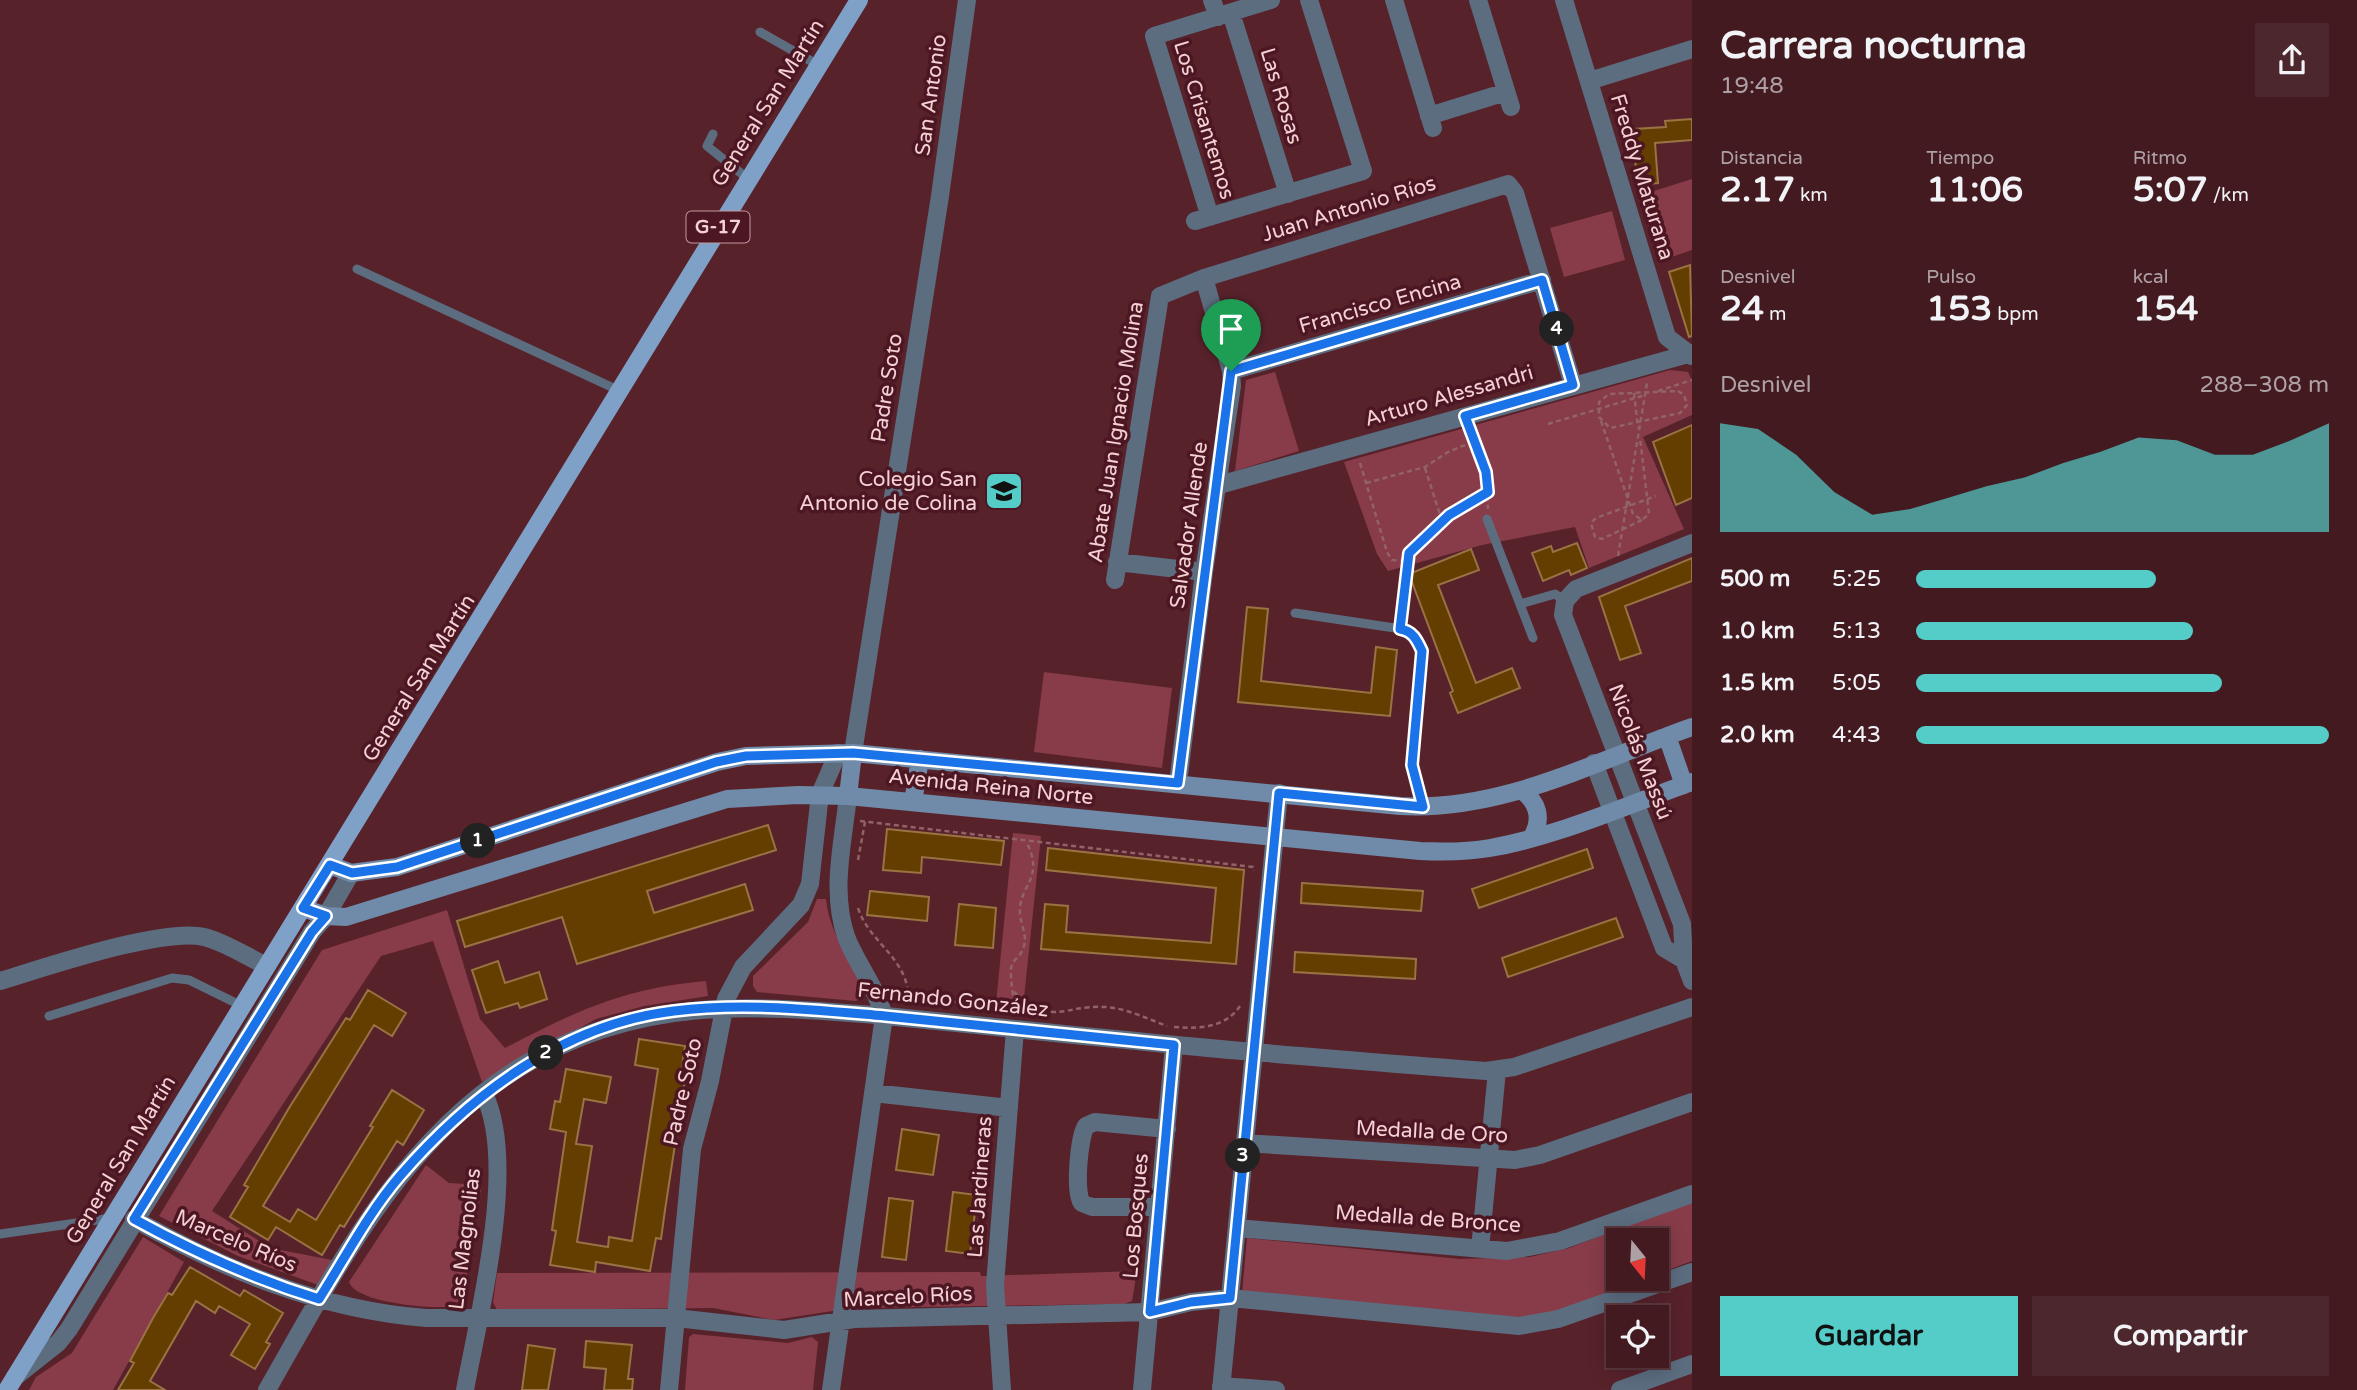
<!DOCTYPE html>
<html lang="es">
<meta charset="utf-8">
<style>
:root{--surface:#421a20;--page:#4c272d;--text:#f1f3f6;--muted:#aea1a5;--line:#5a383e;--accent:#54cdc8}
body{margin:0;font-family:"Varela Round",sans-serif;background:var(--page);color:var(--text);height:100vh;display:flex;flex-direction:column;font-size:26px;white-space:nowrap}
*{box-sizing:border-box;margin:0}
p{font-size:23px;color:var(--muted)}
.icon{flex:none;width:38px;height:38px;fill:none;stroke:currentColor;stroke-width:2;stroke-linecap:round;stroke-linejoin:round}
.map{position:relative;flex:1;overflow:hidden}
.drawer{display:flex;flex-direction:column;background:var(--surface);width:665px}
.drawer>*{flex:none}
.needle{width:46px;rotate:162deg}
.controls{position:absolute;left:1606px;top:1228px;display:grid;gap:14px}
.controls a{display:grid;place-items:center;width:63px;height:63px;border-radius:0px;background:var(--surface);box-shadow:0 4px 18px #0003,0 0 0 2px var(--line);font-size:35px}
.pin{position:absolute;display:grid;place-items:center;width:60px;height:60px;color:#fff;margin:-72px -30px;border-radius:50% 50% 50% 0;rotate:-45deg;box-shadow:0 0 7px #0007}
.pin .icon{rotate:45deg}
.km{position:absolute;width:35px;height:35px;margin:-18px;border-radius:50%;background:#222;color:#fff;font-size:19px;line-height:35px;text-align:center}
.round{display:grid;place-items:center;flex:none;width:74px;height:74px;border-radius:0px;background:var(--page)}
.headline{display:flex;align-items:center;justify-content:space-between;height:119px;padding:0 28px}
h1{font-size:38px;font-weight:700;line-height:52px}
.figures{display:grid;grid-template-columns:repeat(3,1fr);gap:10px;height:119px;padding:7px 28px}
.figures div{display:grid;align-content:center}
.figures b{font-size:35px;font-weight:700}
.figures small{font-size:19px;font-weight:400}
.figures p{font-size:19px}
.chart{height:196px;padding:14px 28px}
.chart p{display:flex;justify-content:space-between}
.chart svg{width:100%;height:126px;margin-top:7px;fill:var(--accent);opacity:.7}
.button{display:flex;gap:14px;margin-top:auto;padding:14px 28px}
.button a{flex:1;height:80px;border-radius:0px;background:var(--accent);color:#111;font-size:28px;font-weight:700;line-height:80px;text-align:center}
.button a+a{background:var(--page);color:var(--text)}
ul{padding:0 28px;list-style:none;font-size:23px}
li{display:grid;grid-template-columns:112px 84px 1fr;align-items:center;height:52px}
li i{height:18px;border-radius:9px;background:var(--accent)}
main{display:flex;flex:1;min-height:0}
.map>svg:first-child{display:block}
.green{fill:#883c49}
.building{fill:#633e00;stroke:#997343;stroke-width:2}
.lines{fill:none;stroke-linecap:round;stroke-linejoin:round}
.path{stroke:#926269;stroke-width:2.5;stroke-dasharray:5 3.5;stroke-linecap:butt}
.lane{stroke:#5c6d80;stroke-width:9}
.street{stroke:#5c6d80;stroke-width:18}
.secondary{stroke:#708ba9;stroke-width:18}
.primary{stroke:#7fa1c8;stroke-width:18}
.route-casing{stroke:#fff;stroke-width:14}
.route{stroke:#1a73e8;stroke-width:9}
.labels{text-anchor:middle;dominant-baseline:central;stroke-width:7;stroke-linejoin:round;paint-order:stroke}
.shield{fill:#4c1722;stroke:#c2999f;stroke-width:2}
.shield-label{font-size:19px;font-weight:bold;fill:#f5d1d4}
.street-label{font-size:21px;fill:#f5d1d4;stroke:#4c1722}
.poi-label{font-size:21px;fill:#f5d1d4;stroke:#4c1722;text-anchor:end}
</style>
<main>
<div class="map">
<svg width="1692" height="1390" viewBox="0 0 1692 1390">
<rect width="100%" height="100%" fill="#58222b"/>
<!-- green -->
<path class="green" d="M1692,179V250L1660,261L1638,196Z
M1612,211L1625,260L1564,277L1550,228Z
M1670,370L1688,372L1692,381V415L1643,437L1684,529L1589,568L1575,527L1482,545L1388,571L1377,554L1344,462Z
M1275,372L1299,451L1235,471L1246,380Z
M1044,672L1172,688L1162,768L1034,752Z
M1013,833L1041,836L1022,1017L995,1013Z
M817,899H826C830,942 860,963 864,996L856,1001L757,992L753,986V976L808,922Z
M447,910L480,1019L505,1048C576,1011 624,988 706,981L708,996L644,1006L596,1019L482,1082L433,941L381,956L212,1211L270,1248L332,1260L318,1285L238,1256L159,1216L322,950Z
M426,1165L449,1183L482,1185L462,1305C442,1311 356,1304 349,1282Z
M1692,1201V1261L1657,1274V1241H1619V1279H1644L1554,1313L1521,1318L1242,1294L1247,1238L1460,1259L1530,1257L1569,1248Z
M143,1237L184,1262L113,1390H29L36,1377L72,1353Z
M1137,1271L1132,1301L1124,1304L852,1308L774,1320L713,1308L497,1310L493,1302L497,1273L980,1272L981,1276Z
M693,1334L788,1343L812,1337L818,1342L813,1390H685L689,1337Z"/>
<!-- building -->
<path class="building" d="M1692,119V140L1655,143L1658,183L1637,185L1633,129L1666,127L1665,121Z
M1690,265L1692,336L1689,337L1669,272Z
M1692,425V498L1676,505L1653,442Z
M1577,543L1587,568L1571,575L1569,570L1543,581L1532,553L1551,546L1553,552Z
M1471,549L1479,570L1438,585L1476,683L1512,668L1520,688L1458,713L1450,693L1453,691L1409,574Z
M1692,558V581L1625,606L1641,653L1620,660L1599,597Z
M1247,607L1268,609L1261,681L1371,693L1376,647L1397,650L1390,716L1238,702Z
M768,825L776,850L647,891L654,913L745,884L753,910L577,964L562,917L465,947L457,921Z
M887,829L1004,841L1001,865L922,857L921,873L883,870Z
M1048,848L1244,870L1236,964L1041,949L1045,904L1068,906L1066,932L1211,943L1216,888L1046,870Z
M1587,849L1593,868L1479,908L1472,889Z
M1302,883L1423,891L1421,911L1301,903Z
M870,891L929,897L927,921L867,915Z
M959,904L996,908L993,948L955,945Z
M1616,918L1623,937L1508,977L1502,958Z
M1295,952L1416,959L1415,979L1294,972Z
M498,961L505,983L539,972L547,999L520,1008L518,1003L486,1013L472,970Z
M368,990L406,1013L392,1036L374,1025L263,1206L290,1222L298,1209L316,1220L373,1127L370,1126L392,1090L424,1110L403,1145L397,1141L344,1227L340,1225L322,1255L276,1227L268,1240L230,1217L248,1187L244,1185L289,1108L346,1018L350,1020Z
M639,1039L685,1046L680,1079H685L665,1210L661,1239L656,1238L650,1271L596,1262L595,1272L550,1265L556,1231L552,1230L566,1132L550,1129L555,1101L560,1102L566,1069L611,1077L606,1103L584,1099L576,1144L592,1146L577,1242L608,1247L609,1237L632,1241L658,1069L635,1065Z
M902,1129L939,1135L933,1175L896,1170Z
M953,1192L977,1195L970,1254L946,1251Z
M889,1198L913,1201L906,1260L882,1257Z
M190,1267L240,1296L244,1290L283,1313L266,1342L270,1344L255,1369L231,1355L250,1324L219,1306L215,1313L196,1301L150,1381L165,1390H118L134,1363L130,1361L153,1318L168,1293L172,1295Z
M586,1341L632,1345L628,1379H633L632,1390H604L606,1369L584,1367Z
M528,1345L555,1349L548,1390H522Z"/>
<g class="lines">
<!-- path -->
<path class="path" d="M1658,391L1692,380
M1678,391L1684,395L1687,405L1680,413L1610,428L1599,417V402L1609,394Z
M1634,393L1638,428
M1601,421L1633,514L1642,520L1649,514L1640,438
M1548,424L1645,395
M1471,431L1486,472L1488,509
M1360,463L1387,552L1392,560L1408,561
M1425,468L1442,521
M1366,483L1425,467L1448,452L1475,441
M1642,520L1602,539L1595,537L1591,523L1596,518L1656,496
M1618,556L1647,383
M1401,619L1409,553L1449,515L1488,492
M860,821L1253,867L1254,871
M858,860L865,822
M858,908C869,943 911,960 908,1001
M1014,992C1056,1027 1061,1005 1105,1007C1126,1008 1148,1019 1167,1026
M895,998H940L975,1007
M988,1008L1013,1005
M1013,1012C1015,997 1010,984 1011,969C1012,960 1019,958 1022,951C1029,937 1021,927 1020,914C1018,885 1045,880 1027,843
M1174,1027C1201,1029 1227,1028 1242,1003"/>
<!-- lane -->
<path class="lane" d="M760,32L818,65
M713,134L707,146L747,178
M357,269L620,391
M1487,519L1533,638
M1520,604L1555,594L1565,601
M1295,613L1408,630L1422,651L1412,765L1423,807
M49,1016L172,978L189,980L242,1006
M0,1234L111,1218"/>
<!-- street -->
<path class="street" d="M1212,0L1218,17
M1394,0L1433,128
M1478,0L1511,107
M1564,0L1667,337L1692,356
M1231,13L1288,194
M1589,81L1692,49
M1429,116L1506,92
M1210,217L1154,36L1271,0
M1195,221L1363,171L1309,0
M1231,371L1542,280
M1219,485L1692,353
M1692,543L1576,589L1565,601L1563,615L1682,924L1684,960L1692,981
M1117,562L1204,572
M1115,580L1160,296L1204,278L1508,184L1515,193L1573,385
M853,753L940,196L967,0
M1594,763L1664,948L1684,960
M1178,783L1204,572L1232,386L1231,371L1204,278
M0,981C44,968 163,927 204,937C225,942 247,957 267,966
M873,1093L1009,1108
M1244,1143L1515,1160L1540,1155L1692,1102
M1159,1207H1092L1082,1203C1074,1192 1079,1137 1086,1126L1095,1122L1167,1129
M134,1219C225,1270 321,1310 426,1318H676L784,1330L854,1319L1150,1312L1191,1302L1230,1298L1519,1326L1558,1319L1692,1272
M1237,1228L1507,1251L1560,1241L1692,1194
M1480,1249L1497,1070
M15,1377L58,1343L69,1329L312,932L326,916L351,873
M1221,1386L1276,1390
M267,1390C334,1273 400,1141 519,1068C638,995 752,1005 886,1016C962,1023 1039,1032 1116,1039C1239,1052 1362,1061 1486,1071L1514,1067L1692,1007
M465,1390C479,1313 518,1164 484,1094
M669,1390L692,1149L710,1081L726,999L743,967L801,905L810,884L820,794L838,753
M831,1390L884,1016C875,985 858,966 847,939C830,893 843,843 848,796
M1002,1390L995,1285L1015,1029
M1142,1390L1174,1045
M1221,1390L1279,793
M1620,1390L1692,1364"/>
<!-- secondary -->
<path class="secondary" d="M1667,736L1684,785
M1521,790C1538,802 1543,818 1532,837
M848,796L853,753
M913,802L920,759
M330,865L351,873L397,867L717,762L746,756L853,753L1400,806C1503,812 1598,760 1692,727
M303,908L326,916L346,917L727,799L798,795L848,796L1420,851C1443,852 1467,852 1490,848C1559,836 1627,805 1692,782"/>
<!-- primary -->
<path class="primary" d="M7,1390L859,0"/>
</g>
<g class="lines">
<defs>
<path id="route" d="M1542,280L1573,385L1465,416L1486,472L1488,492L1449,515L1409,553L1400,629C1413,631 1417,640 1422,651L1412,765L1423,807L1279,793L1230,1298L1191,1302L1150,1312L1174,1045C1078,1036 982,1025 885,1016C815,1010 745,1002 674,1011C564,1024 471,1094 400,1176C369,1212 345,1258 319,1299C254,1279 194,1252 134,1219L312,932L326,916L303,908L330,865L352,873L397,867L716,762L746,756L853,753L1178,783L1231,371Z"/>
</defs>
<!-- route casing -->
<use href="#route" class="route-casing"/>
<!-- route -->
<use href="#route" class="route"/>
</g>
<!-- icons -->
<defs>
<symbol id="school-square" viewBox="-11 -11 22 22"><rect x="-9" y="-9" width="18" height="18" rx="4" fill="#54cdc8" stroke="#4c1722"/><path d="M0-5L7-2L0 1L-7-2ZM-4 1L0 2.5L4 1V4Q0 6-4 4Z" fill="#111"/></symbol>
</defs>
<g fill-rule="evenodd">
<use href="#school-square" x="982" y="469" width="44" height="44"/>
</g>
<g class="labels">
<!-- shield labels -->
<rect class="shield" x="686.5" y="211.5" width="63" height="31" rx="5"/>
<g class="shield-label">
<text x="718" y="227">G-17</text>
</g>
<!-- street labels -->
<g class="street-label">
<text transform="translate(931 95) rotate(-82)">San Antonio</text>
<text transform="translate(1281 96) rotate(73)">Las Rosas</text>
<text transform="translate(768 103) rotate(-58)">General San Martín</text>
<text transform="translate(1204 120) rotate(73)">Los Crisantemos</text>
<text transform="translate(1642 177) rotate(73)">Freddy Maturana</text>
<text transform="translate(1349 209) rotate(-17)">Juan Antonio Ríos</text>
<text transform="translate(1380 304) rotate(-16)">Francisco Encina</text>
<text transform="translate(887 388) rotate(-81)">Padre Soto</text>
<text transform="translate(1449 396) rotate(-16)">Arturo Alessandri</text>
<text transform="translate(1116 432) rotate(-81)">Abate Juan Ignacio Molina</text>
<text transform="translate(1189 525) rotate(-82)">Salvador Allende</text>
<text transform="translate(419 678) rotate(-58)">General San Martín</text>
<text transform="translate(1640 752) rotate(69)">Nicolás Massú</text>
<text transform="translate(991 787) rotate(6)">Avenida Reina Norte</text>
<text transform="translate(953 1000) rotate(6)">Fernando González</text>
<text transform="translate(683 1092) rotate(-77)">Padre Soto</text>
<text transform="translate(1432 1132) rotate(3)">Medalla de Oro</text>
<text transform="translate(121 1160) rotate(-59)">General San Martín</text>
<text transform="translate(980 1187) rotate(-86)">Las Jardineras</text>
<text transform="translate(1136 1216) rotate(-85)">Los Bosques</text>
<text transform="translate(1428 1219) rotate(4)">Medalla de Bronce</text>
<text transform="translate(465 1239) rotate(-83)">Las Magnolias</text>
<text transform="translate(236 1241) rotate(23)">Marcelo Ríos</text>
<text transform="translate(908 1297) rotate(-3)">Marcelo Ríos</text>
</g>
<!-- poi labels -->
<g class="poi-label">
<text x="977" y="479">Colegio San<tspan x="977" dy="24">Antonio de Colina</tspan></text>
</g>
</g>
</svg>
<div class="controls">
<a><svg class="needle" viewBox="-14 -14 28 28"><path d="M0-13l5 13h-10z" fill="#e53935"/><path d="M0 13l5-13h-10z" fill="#aea1a5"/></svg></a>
<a><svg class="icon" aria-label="locate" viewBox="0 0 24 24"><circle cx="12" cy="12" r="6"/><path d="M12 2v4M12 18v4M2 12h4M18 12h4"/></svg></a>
</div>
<div class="pin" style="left:1231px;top:371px;background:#1e9e55"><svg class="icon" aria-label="arrive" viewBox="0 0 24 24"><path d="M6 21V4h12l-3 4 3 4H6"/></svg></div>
<b class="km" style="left:478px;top:841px">1</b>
<b class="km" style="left:546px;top:1053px">2</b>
<b class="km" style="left:1243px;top:1156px">3</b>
<b class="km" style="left:1557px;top:329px">4</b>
</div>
<section class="drawer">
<div class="headline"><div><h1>Carrera nocturna</h1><p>19:48</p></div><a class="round"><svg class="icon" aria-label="share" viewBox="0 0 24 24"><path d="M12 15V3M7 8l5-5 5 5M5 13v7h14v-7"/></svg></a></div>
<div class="figures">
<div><p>Distancia</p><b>2.17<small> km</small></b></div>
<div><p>Tiempo</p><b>11:06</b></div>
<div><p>Ritmo</p><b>5:07<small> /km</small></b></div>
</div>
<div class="figures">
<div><p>Desnivel</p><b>24<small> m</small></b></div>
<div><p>Pulso</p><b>153<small> bpm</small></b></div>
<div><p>kcal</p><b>154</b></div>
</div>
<div class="chart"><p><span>Desnivel</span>288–308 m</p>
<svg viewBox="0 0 160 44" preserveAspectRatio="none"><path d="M0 44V6L10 8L20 17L30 30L40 38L50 36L60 32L70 28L80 25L90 20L100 16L110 11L120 12L130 17L140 17L150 12L160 6V44z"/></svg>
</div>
<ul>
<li><b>500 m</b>5:25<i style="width:58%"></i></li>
<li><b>1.0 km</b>5:13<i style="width:67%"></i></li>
<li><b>1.5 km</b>5:05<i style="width:74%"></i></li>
<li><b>2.0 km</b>4:43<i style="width:100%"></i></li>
</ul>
<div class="button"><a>Guardar</a><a>Compartir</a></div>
</section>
</main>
